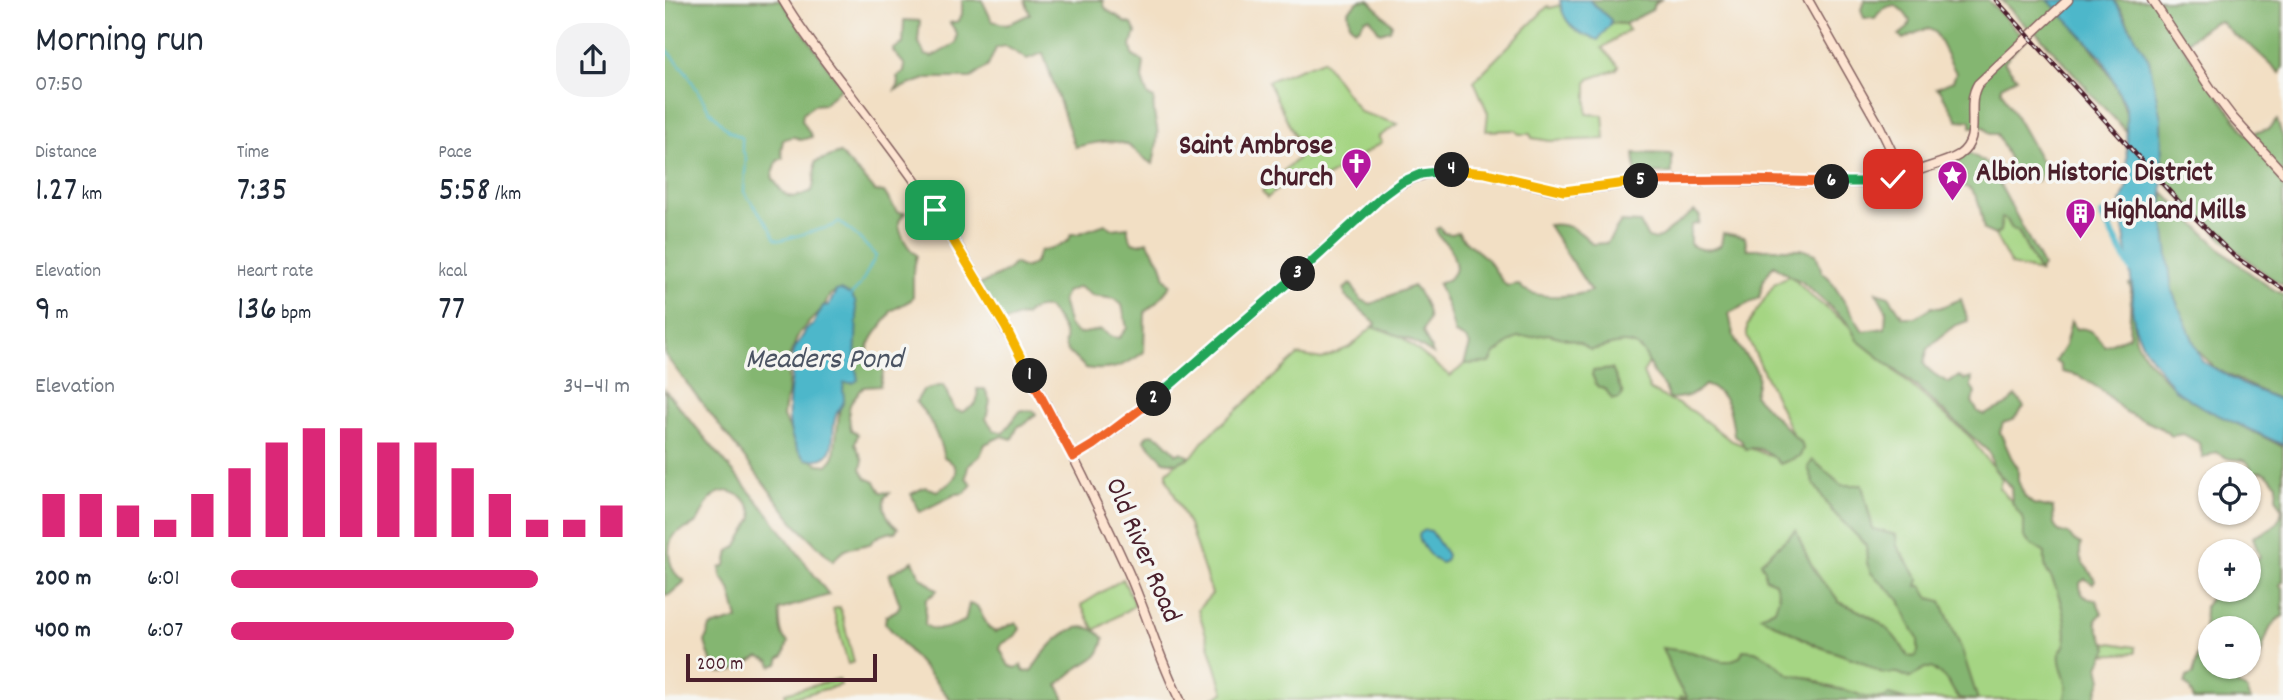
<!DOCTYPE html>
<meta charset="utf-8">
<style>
:root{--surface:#fff;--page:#f2f2f3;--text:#1f2937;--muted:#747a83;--accent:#db2777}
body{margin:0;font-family:Dekko,sans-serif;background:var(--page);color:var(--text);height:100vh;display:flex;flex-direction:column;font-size:26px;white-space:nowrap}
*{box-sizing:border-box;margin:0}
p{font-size:23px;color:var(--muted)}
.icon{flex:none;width:38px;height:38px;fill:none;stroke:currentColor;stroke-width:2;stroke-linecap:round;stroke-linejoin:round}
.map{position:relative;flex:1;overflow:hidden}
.panel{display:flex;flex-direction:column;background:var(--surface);width:665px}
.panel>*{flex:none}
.tools{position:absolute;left:1533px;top:462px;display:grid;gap:14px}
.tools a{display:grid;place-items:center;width:63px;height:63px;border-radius:50%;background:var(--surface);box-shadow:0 2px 5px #0004;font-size:35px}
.scale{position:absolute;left:21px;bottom:18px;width:191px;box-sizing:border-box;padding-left:7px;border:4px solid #4a1f2b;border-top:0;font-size:19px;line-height:24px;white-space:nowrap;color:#4a1f2b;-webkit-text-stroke:5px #f6f6f2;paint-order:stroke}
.pin{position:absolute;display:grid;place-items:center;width:60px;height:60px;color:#fff;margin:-30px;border-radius:14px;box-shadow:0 4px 10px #0006}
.km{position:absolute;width:35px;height:35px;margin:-18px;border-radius:50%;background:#222;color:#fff;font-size:19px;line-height:35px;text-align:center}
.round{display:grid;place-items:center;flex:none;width:74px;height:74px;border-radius:28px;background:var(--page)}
.headline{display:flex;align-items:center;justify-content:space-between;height:119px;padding:0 35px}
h1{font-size:38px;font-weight:600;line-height:52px}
.figures{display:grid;grid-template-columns:repeat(3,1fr);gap:10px;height:119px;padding:7px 35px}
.figures div{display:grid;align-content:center}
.figures b{font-size:35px;font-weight:600}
.figures small{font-size:19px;font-weight:400}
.figures p{font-size:19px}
.chart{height:196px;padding:14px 35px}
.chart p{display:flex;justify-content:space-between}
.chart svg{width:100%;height:126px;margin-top:7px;stroke:var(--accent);stroke-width:6}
ul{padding:0 35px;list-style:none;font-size:23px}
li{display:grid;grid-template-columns:112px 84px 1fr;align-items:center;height:52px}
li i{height:18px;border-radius:9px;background:var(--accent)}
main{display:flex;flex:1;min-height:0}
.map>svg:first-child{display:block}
.green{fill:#a5d583;stroke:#787a57;stroke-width:2}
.forest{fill:#84b671;stroke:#676a4e;stroke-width:2;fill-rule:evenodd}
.water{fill:#4db7ca;stroke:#4c6b7a;stroke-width:2}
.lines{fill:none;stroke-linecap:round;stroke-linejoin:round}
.stream{stroke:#4db7ca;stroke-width:2}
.canal{stroke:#4db7ca;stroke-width:7}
.secondary-casing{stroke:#856261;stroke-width:11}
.secondary{stroke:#fde4d1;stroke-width:8}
.rail-casing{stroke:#4a1f2b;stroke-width:4.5}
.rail{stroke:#f6f6f2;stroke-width:2;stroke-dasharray:5;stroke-linecap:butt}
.split-1-casing{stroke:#fff;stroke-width:14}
.split-2-casing{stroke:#fff;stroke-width:14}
.split-3-casing{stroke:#fff;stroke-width:14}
.split-4-casing{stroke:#fff;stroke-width:14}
.split-5-casing{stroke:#fff;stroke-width:14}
.split-6-casing{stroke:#fff;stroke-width:14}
.split-7-casing{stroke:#fff;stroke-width:14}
.split-1{stroke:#f5b400;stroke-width:9}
.split-2{stroke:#f0652b;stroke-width:9}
.split-3{stroke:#22a559;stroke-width:9}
.split-4{stroke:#22a559;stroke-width:9}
.split-5{stroke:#f5b400;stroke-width:9}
.split-6{stroke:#f0652b;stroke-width:9}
.split-7{stroke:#22a559;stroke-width:9}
.labels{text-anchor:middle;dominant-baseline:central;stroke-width:7;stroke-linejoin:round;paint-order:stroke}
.poi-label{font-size:28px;font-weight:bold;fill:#4a1f2b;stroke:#f6f6f2;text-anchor:start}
.street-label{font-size:28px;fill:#4a1f2b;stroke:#f6f6f2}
.water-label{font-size:30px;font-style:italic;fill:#4b5463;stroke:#f6f6f2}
</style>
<main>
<section class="panel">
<div class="headline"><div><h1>Morning run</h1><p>07:50</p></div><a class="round"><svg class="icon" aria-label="share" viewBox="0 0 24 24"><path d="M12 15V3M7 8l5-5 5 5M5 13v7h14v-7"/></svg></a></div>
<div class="figures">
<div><p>Distance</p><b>1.27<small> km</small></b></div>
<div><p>Time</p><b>7:35</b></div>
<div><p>Pace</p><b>5:58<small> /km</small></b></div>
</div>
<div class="figures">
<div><p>Elevation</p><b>9<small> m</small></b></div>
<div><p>Heart rate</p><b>136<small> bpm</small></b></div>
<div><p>kcal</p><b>77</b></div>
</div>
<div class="chart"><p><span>Elevation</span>34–41 m</p>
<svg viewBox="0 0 160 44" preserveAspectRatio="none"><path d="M5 44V29M15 44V29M25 44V33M35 44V38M45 44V29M55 44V20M65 44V11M75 44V6M85 44V6M95 44V11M105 44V11M115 44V20M125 44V29M135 44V38M145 44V38M155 44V33"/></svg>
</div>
<ul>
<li><b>200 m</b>6:01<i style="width:77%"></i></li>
<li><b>400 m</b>6:07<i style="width:71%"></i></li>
</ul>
</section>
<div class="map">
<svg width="1618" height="700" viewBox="0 0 1618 700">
<rect width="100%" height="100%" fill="#f6f6f2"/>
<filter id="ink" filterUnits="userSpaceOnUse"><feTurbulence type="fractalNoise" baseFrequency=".0143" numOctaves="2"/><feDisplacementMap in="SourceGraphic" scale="14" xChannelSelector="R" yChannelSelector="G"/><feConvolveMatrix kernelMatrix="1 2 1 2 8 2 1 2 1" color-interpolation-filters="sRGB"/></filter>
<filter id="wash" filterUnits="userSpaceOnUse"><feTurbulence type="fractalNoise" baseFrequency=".00686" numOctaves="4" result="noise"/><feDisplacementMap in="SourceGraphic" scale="28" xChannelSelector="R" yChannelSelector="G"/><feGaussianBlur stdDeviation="1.57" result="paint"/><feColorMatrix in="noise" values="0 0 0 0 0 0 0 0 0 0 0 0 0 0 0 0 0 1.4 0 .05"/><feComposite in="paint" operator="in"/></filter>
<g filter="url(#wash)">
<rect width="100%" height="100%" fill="#f2dfc4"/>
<!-- green -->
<path class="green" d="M895,5C899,19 915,34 929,37L946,23L960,24L964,30L937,48L954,66L951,70L924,79L922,83V114L938,115L940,139L885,141L867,138L865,134H854L850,130L821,131L823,113L809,81L883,6L885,8Z
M658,60L695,112L733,124L713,137L717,142L645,188L633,173L602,198L597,191L633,158L636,149L603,81Z
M1337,217L1342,220L1347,229L1352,230L1374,272L1346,265L1330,235L1335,231Z
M1125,275L1146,296L1182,324L1233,374L1303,435L1337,479L1334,488L1369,525L1433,641L1470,647V653L1433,655L1428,700H543L559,693L533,609L547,594L524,525L502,479V472L512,463L527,456L539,440L633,355L657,359L685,347L715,320L785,376L824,346L861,333L948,329L988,355L978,373L985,390L1029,412L1065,440L1100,454L1123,457L1133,446L1082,336V326L1110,283Z
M458,579L470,605L430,630L416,605Z
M175,607L189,662L183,664L168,609Z
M174,679L176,685L122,699L120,693Z"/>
<!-- forest -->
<path class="forest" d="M0,0H116L177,87L159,104L149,105L138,113L137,120L147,137L136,140C130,135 125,137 118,140L116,151L118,158L112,161L107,177C120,198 124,202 147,191C150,182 150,171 150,162L175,153C186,167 199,176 210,191L219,192L232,212L240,213C237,216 234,219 234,224C235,234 243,250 252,255L248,272V296L246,300L226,311C219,326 206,334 202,352L219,369L215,386L199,387C182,403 182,408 186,430L193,434L190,444L198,460L196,469L201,478L210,482L216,492L225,493L220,497C217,508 223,522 233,528L230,532C220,533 210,536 205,544C187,548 180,546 168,561L132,526L0,355ZM172,291L177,389L169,456L163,465L154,464L141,457L118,417L119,407L123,394L124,358L134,333L158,308L165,295Z
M297,0H317L327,21L342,25L365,14L360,0H438C439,15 452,12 459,22L467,24L471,33L466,45L468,56L479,62L477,79L483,96L489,99C487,110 490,118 492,128C494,139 490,153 488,164C477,159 471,148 460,144C445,138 425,144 410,147L378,53L362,59L340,46L331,48L323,66L306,78H263L230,90L234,84L232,77L239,72L240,65L228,51V49L238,44L239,20L255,21L253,41L260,55L267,57L291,43L292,33L285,23L294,21L297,14Z
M704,0L727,24L725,30L715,33L705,18L700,19L695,27L691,29L685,25L683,11L694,1Z
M921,0H995L989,4L987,10L960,24L946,23L943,18Z
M1200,0H1323L1360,39L1339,62L1352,78L1336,86V90L1380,168L1372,181L1347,172L1340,165L1345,162L1344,158L1332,134H1325L1319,127H1306V121L1293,120C1287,109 1280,100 1275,90L1271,88L1288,81L1291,73L1270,32L1262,28L1238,39L1234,35L1243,28L1245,21L1239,12L1230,5C1221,6 1215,10 1210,18H1199L1196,9Z
M1336,0H1385C1423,40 1458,79 1466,136L1421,89L1422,88L1372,33L1363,28Z
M1448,0H1618V67L1615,73L1586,46L1569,35L1555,21L1547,23L1517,45L1582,135L1603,129L1612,120L1618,138V285L1604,277L1558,239L1499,181L1495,134L1483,63L1459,15Z
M1299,150L1323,164L1333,165L1341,179L1334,183L1378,266L1374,272L1353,231L1347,229L1342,220L1336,218L1335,231L1330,235L1319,230C1315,210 1315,181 1287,186L1277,163Z
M969,153L1007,154V173L971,174Z
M1499,193C1536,230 1572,269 1618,295V402L1551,369L1533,351L1510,310L1495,238Z
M1029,211L1035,216L1034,223L1027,225L1025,231V244C1033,251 1048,251 1056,245L1058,233L1080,237L1082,249H1136L1151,254L1157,272L1164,278L1198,331L1220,328L1221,310L1211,292L1224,296L1238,317H1251L1267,307L1274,308L1296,299L1303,321L1289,326L1272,340L1263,349L1259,362L1261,367L1269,374L1284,383L1294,376L1300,380L1307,378L1306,386L1310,393L1307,402L1313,412L1319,415L1341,405L1351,396L1359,407L1348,420L1338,423L1335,432L1346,457L1353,468V481L1360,497L1368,504L1388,508C1389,520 1386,533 1403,533L1408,540L1416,544C1411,566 1425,565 1430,581L1428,584L1420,579L1415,583C1415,595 1419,599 1431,600L1437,613L1431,620C1432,631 1438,637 1443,648L1434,666L1437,679L1429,700H1399C1407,680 1392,671 1395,652C1409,639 1394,594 1387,579C1385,575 1382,573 1381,569C1379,564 1380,558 1380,553L1364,543L1359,537V520L1347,503L1346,488L1328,467L1325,453L1252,387L1192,340L1183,323L1136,281L1126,277L1109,265L1099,279L1094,298L1064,313C1066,322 1067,333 1071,341C1083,368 1100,362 1089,395L1137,444L1138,449L1135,456L1115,464C1106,452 1095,446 1080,449L1076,440L1069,436C1067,414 1064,392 1040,385C1028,397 1020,397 1004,399C1001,386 997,385 990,376C985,368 983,357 977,351C964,335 941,348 925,350L913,342L883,334L865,337H852L830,354L825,363L799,364L805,345L801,339L790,334L784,311L773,284L784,279L791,269C790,261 789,254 784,247C779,240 772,237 771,229L775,227L779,233L787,234L793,232C800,244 812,249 822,259C829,267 833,278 842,286L853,284C866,301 908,297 926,291L883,225C902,222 915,230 927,244L942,243L956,222L975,223L983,238L991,240Z
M440,224L448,229L463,227V233L467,242L475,244L482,241L496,264L500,278L506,285L493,301L480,312L479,352C459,367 445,372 420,368C415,360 405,357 401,348C397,339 402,346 400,337C399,327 389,315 383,308C374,307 364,309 360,316L351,317L338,323L314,285L342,271L349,263L359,268L369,264L375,251L394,246L404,240L406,234H412ZM414,287L428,296L450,299L457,305L462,328L454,338L447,337L436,330L413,334L404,326L397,300L401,292Z
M1467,283C1474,305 1466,318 1470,336C1473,353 1507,388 1522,397C1552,416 1587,430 1618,447V581L1615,585L1618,589V616C1602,624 1600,643 1595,657H1584V628H1545V667H1578L1572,678L1573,685L1582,690L1586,700H1529L1524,687L1520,684L1522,677L1528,674L1539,631L1540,606L1550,590H1584V564L1595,557L1588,537C1603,531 1615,526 1617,509L1611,497L1612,484C1604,477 1599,468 1588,473C1581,454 1577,462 1562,458C1558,456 1555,454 1551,452L1538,458L1534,443L1518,434L1507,436L1494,427L1460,412L1438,391L1414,376L1397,372L1395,365L1390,361L1400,346L1406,321L1411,329C1424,326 1433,336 1439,346L1464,336L1466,289L1464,284Z
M686,284L696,300L706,304L748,286C755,293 765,311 763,320C761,324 759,328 758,332L768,354L745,340L710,327L711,323L681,297L679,289Z
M947,369L958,394L954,399H947L941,390L932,386L927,375L928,371Z
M278,385L290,410L297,412C310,406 314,404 312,389H320L325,401L321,419L329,430L338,433L356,410L369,411L371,414L360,424L353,426L347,439L337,436L320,444L315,456L303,466L301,478L307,484L300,493L291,494L255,512L246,494L260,487L272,491C290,482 301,470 279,457C275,442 270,429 262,416C259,411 254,407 251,402L258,390Z
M0,390L106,517L164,595L114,610C116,620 113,635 123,642L119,656L115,658L113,664L107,666L105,661L94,657C79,664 66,677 49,671L40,642L45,627L73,619L65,589L56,576L55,568L61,565L64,551L71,547L88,518C88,501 66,484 50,495C41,500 38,514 32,522C26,529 15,529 9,535C0,548 4,574 19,580V582L5,594L0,595Z
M487,434L495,437L512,454L517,452L525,457L512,463L499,461L479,440L482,435Z
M1148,460L1176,485H1197L1208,529L1231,535L1232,546L1254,580L1252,586H1257L1264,598L1276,601L1297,650L1313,700C1284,700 1295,696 1281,679C1277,675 1270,671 1266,668H1260L1245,678L1233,673H1217L1195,661L1152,646L1095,616L1110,609L1114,597L1110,582L1100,578V570L1096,562L1131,530C1138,548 1145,565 1157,581C1163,589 1169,592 1174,602C1206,615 1225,625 1243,656L1249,657L1253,652V639L1243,621L1235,600L1206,573L1202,563L1201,545L1167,511L1149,484L1143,467Z
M248,561L255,576L272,590L269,594L261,599L260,625C273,634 287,626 300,621L304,604L312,606L324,628L330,632L351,622L355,629L350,636L337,644L335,649L344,666L351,668L356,665L357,669L360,672L366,671C381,648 412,608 439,638C435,661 426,658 410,670C404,675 398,680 393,685L400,700H286L220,623L221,616L232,610L235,605L224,574Z
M997,648L1026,652L1057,661H1064L1075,657L1078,650L1090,651L1102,657L1125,675L1146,678L1161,686L1187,692L1200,697L1218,698L1224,695L1242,700H1016L1015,697L1021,698L1022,697C1013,691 1003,660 997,648Z"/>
<!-- water -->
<path class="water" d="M895,0H924L946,20L945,25L933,40C928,37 922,37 917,34C904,27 896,14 895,0Z
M1383,0H1449L1484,60L1496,119L1498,214L1507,291L1537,361L1577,384L1618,401V445L1540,409L1510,390L1478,346L1470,327L1467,309L1468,292L1457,220L1456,202L1462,186L1461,107L1437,57Z
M176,290L186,295L190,301L192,316L190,363L193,380L188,383H179C177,390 179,394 179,400C178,407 173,409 171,415C164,434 177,464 141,459C118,440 123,401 127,375C128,366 126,356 130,348C134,340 138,338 141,329L148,325L158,306L164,305L171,291Z
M760,530L766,531L782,555L780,561L777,563C767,561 754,544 754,534Z"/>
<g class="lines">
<!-- stream -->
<path class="stream" d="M0,47L22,73L44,110L64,131L77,138V149L81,158L79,192L106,229L110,239L116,240L168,226L174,221L193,237L211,256L194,287L186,295"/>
<!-- canal -->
<path class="canal" d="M1437,215L1467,270"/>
</g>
</g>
<g filter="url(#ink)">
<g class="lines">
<defs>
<path id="secondary" d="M118,0C135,29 156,56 176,82C218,138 261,192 296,251C356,354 412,459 461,567C481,610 493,657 515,700
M1143,0L1215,127L1235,169
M1487,0L1546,89L1568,118L1618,173
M1228 176a7 7 0 1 1 14 0a7 7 0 1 1-14 0Z
M1243,175C1259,166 1278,165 1294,155C1319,138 1299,106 1313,84L1403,0
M408,457C456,429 497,392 540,355C601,303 660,249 720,194C777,152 828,176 890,190L904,191L992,180L1198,183L1228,179"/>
</defs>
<!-- secondary casing -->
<use href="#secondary" class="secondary-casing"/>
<!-- secondary -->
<use href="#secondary" class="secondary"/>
<defs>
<path id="rail" d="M1331,0L1516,204L1569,256L1618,289"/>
</defs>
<!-- rail casing -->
<use href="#rail" class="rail-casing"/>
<!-- rail -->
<use href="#rail" class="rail"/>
</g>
</g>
<g class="lines" filter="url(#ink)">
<defs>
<path id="split-1" d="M270,210L341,328L365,376"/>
<path id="split-2" d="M365,376L408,457L428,445L489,399"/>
<path id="split-3" d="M489,399L633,274"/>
<path id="split-4" d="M633,274L718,196L737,182L756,174L787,170"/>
<path id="split-5" d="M787,170L821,173L899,191L976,181"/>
<path id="split-6" d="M976,181L1081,180L1167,182"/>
<path id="split-7" d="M1167,182H1211L1228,179"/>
</defs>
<!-- split-1 casing -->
<use href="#split-1" class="split-1-casing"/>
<!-- split-2 casing -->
<use href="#split-2" class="split-2-casing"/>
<!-- split-3 casing -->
<use href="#split-3" class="split-3-casing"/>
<!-- split-4 casing -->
<use href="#split-4" class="split-4-casing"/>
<!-- split-5 casing -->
<use href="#split-5" class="split-5-casing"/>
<!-- split-6 casing -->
<use href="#split-6" class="split-6-casing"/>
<!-- split-7 casing -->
<use href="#split-7" class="split-7-casing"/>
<!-- split-1 -->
<use href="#split-1" class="split-1"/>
<!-- split-2 -->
<use href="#split-2" class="split-2"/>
<!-- split-3 -->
<use href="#split-3" class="split-3"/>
<!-- split-4 -->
<use href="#split-4" class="split-4"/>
<!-- split-5 -->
<use href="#split-5" class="split-5"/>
<!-- split-6 -->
<use href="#split-6" class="split-6"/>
<!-- split-7 -->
<use href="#split-7" class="split-7"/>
</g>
<!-- icons -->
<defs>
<symbol id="church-pin" viewBox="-11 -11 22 30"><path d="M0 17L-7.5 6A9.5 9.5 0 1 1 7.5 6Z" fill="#b5179e" stroke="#f6f6f2"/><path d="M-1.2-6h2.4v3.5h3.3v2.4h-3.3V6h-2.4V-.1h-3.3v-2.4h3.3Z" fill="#fff"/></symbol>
<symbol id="sight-pin" viewBox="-11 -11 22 30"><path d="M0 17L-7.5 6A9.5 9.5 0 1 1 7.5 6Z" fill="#b5179e" stroke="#f6f6f2"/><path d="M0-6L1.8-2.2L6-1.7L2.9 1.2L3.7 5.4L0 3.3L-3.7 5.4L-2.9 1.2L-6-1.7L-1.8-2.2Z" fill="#fff"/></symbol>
<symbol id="building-pin" viewBox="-11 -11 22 30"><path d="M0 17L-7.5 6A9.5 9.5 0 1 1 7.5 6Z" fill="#b5179e" stroke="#f6f6f2"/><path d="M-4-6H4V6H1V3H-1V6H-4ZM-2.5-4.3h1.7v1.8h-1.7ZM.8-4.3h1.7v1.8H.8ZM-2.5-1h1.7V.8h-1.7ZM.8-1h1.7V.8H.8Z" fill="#fff"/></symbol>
</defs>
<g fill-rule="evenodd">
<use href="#church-pin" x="674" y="146" width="35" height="47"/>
<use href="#sight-pin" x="1270" y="158" width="35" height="47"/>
<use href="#building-pin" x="1398" y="196" width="35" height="47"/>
</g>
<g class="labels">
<!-- poi labels -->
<g class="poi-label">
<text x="668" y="148" text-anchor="end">Saint Ambrose<tspan x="668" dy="32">Church</tspan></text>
<text x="1311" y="175">Albion Historic District</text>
<text x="1438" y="213">Highland Mills</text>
</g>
<!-- street labels -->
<g class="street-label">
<text transform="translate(476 551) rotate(67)">Old River Road</text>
</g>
<!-- water labels -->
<g class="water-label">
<text x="159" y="361">Meaders Pond</text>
</g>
</g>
</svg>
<div class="tools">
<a><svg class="icon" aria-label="locate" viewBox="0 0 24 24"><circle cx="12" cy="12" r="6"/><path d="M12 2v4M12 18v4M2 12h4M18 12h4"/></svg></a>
<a>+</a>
<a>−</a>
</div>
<div class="scale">200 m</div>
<div class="pin" style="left:270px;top:210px;background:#1e9e55"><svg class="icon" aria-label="arrive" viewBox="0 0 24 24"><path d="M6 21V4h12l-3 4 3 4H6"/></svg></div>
<div class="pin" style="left:1228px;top:179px;background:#d93025"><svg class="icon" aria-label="check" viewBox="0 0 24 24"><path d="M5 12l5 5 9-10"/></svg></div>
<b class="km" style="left:365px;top:376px">1</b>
<b class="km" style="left:489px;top:399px">2</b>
<b class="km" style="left:633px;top:274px">3</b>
<b class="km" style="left:787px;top:170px">4</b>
<b class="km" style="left:976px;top:181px">5</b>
<b class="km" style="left:1167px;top:182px">6</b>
</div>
</main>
